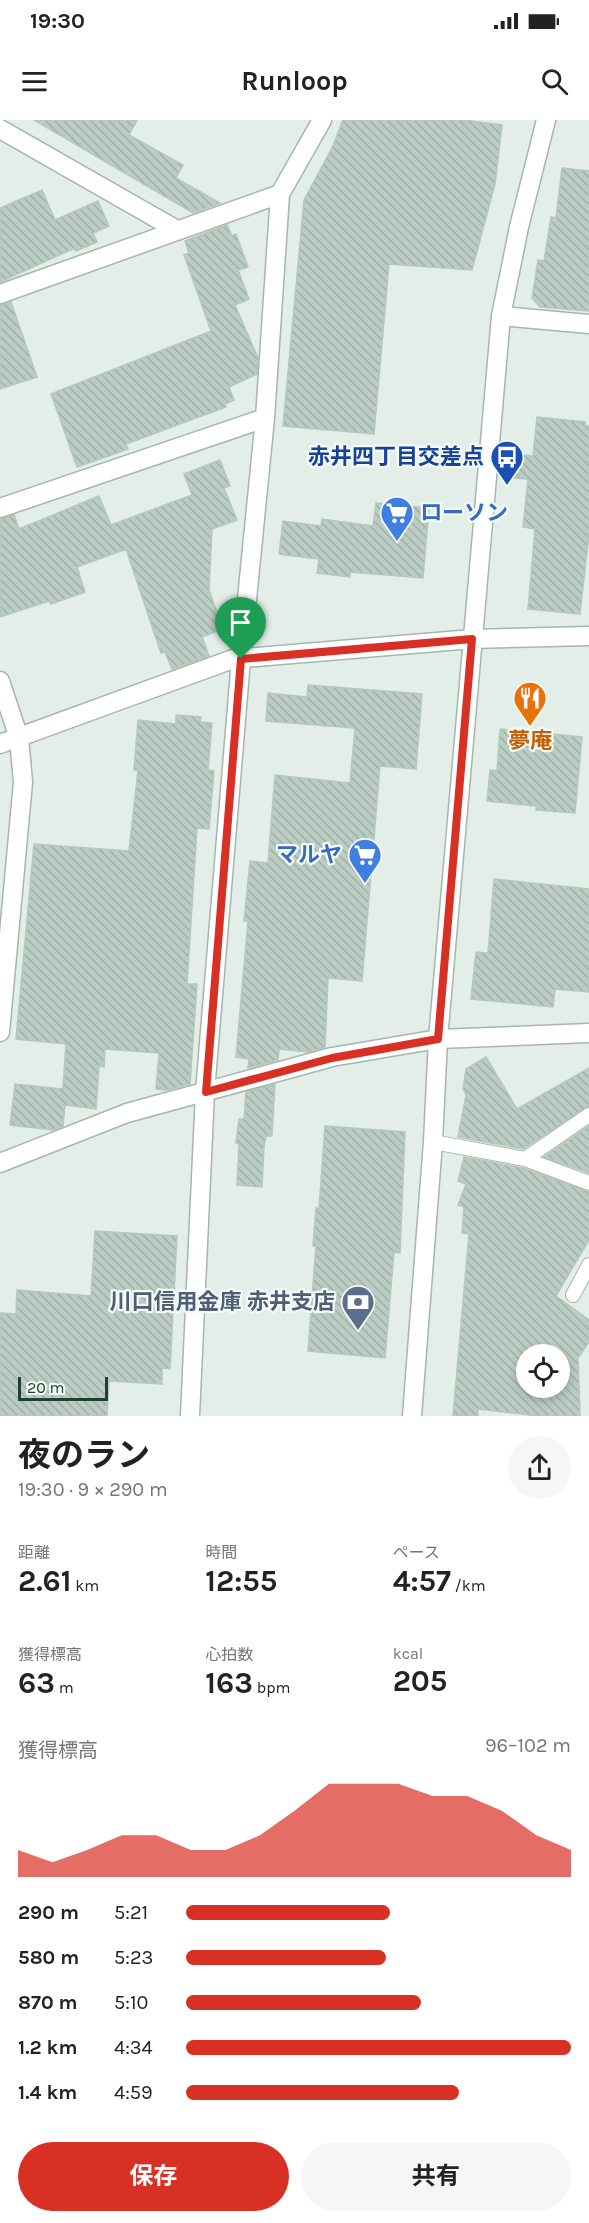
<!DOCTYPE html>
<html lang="ja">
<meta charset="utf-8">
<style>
:root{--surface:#fff;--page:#f6f6f6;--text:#222;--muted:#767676;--accent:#d93025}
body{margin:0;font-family:Karla,"Noto Sans JP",sans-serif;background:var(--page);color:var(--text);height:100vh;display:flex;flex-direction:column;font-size:22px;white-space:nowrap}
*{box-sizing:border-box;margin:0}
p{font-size:20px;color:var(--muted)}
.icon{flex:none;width:33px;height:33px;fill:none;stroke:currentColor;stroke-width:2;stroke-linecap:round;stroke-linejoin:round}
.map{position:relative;height:1296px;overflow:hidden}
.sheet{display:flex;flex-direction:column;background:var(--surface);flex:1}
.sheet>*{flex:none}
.controls{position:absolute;left:516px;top:1224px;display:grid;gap:12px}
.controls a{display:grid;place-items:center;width:54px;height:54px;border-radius:50%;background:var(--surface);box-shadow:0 3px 9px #0003;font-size:30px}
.scale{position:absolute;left:18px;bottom:15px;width:90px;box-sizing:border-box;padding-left:6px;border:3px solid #214035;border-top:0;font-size:16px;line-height:21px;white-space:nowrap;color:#214035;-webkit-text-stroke:4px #f4faf6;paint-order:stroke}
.pin{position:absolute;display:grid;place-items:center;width:51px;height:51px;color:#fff;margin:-62px -26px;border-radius:50% 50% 50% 0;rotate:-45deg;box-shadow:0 0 6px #0007}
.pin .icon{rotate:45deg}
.round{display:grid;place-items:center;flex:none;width:63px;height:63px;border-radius:32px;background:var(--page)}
.head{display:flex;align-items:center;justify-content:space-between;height:102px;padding:0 18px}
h1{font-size:33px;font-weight:700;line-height:45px}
.stats{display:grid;grid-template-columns:repeat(3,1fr);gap:9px;height:102px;padding:6px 18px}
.stats div{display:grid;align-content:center}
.stats b{font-size:30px;font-weight:700}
.stats small{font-size:16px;font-weight:400}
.stats p{font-size:16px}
.chart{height:168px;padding:12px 18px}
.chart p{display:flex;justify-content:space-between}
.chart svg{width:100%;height:108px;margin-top:6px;fill:var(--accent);opacity:.7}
.button{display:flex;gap:12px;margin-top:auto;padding:12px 18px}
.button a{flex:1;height:69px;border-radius:36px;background:var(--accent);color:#fff;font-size:24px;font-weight:700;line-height:69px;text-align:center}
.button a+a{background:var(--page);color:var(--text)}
ul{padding:0 18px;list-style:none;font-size:20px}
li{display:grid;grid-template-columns:96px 72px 1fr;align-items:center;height:45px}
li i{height:15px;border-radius:8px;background:var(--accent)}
.status{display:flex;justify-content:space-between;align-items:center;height:42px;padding:0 30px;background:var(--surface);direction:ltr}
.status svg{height:16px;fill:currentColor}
header{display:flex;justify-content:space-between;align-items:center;height:78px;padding:0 18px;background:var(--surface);font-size:27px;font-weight:700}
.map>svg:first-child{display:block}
.building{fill:url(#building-back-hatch);stroke:#b5c8be;stroke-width:1.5;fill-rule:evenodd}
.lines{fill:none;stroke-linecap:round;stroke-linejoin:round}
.service-casing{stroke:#a5b6af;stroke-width:16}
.minor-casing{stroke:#a5b6af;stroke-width:21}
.tertiary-casing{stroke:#a5b6af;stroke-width:21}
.service{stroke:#fff;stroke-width:14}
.minor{stroke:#fff;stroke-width:18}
.tertiary{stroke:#fff;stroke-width:18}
.route-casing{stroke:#fff;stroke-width:12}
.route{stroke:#d93025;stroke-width:8}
.labels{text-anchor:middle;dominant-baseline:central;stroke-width:4.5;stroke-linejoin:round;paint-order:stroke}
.transit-label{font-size:22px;font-weight:bold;fill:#164399;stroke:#f4faf6;text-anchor:end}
.shop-label{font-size:22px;font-weight:bold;fill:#366cbe;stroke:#f4faf6;text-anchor:start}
.food-label{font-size:22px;font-weight:bold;fill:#c56008;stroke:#f4faf6}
.service-label{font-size:22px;font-weight:bold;fill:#4e5e75;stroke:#f4faf6;text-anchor:end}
</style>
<div class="status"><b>19:30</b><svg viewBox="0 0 49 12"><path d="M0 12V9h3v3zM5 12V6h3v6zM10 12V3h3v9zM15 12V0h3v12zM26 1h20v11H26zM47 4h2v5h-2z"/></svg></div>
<header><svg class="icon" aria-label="menu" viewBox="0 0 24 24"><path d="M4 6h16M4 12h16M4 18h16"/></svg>Runloop<svg class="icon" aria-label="search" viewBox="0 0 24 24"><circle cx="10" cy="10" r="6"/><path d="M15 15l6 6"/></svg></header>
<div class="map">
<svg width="589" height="1296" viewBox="0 0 589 1296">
<defs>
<pattern id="building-back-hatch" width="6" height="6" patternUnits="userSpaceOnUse" patternTransform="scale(1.5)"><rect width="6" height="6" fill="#bbccc3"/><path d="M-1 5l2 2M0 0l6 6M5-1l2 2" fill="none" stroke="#a0b0a8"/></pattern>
</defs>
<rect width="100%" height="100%" fill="#e3eee8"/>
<!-- building -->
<path class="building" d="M34,0H137L129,15L183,45L176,58L220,83L193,93Z
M343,0H464L502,5L495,64L472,150L389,144L374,314L283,306L304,80L333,26Z
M562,48L589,51V191L540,187L532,178L538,140L544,141L551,97L556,98Z
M42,70L55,100L98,81L109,106L93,113L97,122L76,131L75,128L0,162V88Z
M227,105L232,116L236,114L248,147L238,150L249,179L235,185L258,238L257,254L229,267L234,280L225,284L226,287L126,324L128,329L77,347L51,274L211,211L184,135L189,133L185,121Z
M11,182L37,257L0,269V185Z
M537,297L585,302V306H589V414L580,494L528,489L535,409L523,407L528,359L514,358L516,334L533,336Z
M220,340L230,366L224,368L237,400L212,409L209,470L223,509L202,517L209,536L172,549L165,532L161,533L126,429L77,447L85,472L51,484L49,481L0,497V399L14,395L19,409L99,376L111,405L192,375L184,354Z
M376,383L429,388L423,458L350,452V457L317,453L319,439L279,434L283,401L321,406L322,399L373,406Z
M308,565L422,574L416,649L380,646L362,861L328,858L325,927L308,932L279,929L278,940L248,948L249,939L236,937L248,801H244L250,741L268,743L275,655L350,663L355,608L266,601L268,573L307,577Z
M176,595L201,597L200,602L212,603L208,650L214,651L209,709L197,708L187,864H197L190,964L167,970L156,969L159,933L105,929L104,947L99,946L96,989L65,985L63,1006L53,1010L10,1005L15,964L63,969L66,924L16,919L34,724L129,731L138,650H134L138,600L176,604Z
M500,609L582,617L575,693L536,690V686L487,681L490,650L497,651Z
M494,759L589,769V872L555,869L553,887L471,879L476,832L488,833Z
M486,937L517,989L589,948V986L523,1029L458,1017L466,975L463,969L466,949Z
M275,964L272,1016H266L264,1026L262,1067L237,1065L239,1024L236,1023L239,999H244L246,972Z
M325,1006L405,1012L400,1133L394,1132L385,1238L308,1231L316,1126H313L316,1088L319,1089Z
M589,1006V1053L544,1037Z
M464,1037L523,1048L589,1072V1120L556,1176L589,1200V1222L578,1238L580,1296H538L478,1289V1296H453L469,1114L462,1113L464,1087L458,1085L466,1064L458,1061ZM526,1234H560V1268H526Z
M95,1111L177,1116L170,1249L162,1248V1264L109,1261L107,1296H0V1193L16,1194L17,1170L91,1176Z"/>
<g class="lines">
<defs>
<path id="service" d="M433,1022L525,1039L589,1063
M525,1039L589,995
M573,1175L589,1145"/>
<path id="minor" d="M0,9L177,110
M0,174L280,74
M501,196L589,204
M0,388L265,298
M0,561L19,618L23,662L0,912
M0,1043L127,993L332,937L438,919L589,913
M190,1296L205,972L241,539L265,298L280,74L322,0"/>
<path id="tertiary" d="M0,624L233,539L472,519L589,516
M412,1296L433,1022L438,919L501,196L519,107L546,0"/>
</defs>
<!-- service casing -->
<use href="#service" class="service-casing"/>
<!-- minor casing -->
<use href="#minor" class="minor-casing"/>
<!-- tertiary casing -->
<use href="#tertiary" class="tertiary-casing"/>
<!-- service -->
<use href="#service" class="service"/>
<!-- minor -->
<use href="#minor" class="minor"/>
<!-- tertiary -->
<use href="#tertiary" class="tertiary"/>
</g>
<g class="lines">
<defs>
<path id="route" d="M472,519L438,919L332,938L206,972L241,539Z"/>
</defs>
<!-- route casing -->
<use href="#route" class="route-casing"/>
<!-- route -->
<use href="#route" class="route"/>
</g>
<!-- icons -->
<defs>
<symbol id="bus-pin" viewBox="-11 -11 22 30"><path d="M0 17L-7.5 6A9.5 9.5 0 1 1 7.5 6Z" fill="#1a4fb4" stroke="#f4faf6"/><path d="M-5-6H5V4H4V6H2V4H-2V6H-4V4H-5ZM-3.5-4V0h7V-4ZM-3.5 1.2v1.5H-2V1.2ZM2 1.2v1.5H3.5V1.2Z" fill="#fff"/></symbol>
<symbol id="supermarket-pin" viewBox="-11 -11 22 30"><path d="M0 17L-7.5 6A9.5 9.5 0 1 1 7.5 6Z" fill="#3f7fe0" stroke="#f4faf6"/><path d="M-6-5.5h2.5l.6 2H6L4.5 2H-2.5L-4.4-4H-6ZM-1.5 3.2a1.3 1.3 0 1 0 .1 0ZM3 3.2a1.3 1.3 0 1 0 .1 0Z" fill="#fff"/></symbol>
<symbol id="restaurant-pin" viewBox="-11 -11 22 30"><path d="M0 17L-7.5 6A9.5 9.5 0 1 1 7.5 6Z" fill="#e8710a" stroke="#f4faf6"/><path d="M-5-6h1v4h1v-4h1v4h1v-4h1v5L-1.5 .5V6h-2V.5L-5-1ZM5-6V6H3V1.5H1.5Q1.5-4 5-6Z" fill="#fff"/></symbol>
<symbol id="bank-pin" viewBox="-11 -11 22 30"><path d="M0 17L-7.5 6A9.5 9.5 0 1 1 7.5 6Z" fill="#5c6f8a" stroke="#f4faf6"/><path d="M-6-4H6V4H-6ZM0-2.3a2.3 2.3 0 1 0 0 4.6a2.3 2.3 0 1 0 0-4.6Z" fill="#fff"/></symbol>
</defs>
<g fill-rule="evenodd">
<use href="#bus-pin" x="488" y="318" width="38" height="52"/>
<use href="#supermarket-pin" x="378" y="374" width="38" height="52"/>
<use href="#restaurant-pin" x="511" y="559" width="38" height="52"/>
<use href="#supermarket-pin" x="346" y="716" width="38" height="52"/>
<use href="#bank-pin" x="339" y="1163" width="38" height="52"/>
</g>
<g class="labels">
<!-- transit labels -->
<g class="transit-label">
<text x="484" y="337">赤井四丁目交差点</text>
</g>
<!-- shop labels -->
<g class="shop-label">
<text x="420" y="393">ローソン</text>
<text x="342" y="735" text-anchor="end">マルヤ</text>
</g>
<!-- food labels -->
<g class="food-label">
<text x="530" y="621">夢庵</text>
</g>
<!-- service labels -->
<g class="service-label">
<text x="335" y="1182">川口信用金庫 赤井支店</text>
</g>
</g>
</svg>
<div class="controls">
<a><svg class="icon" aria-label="locate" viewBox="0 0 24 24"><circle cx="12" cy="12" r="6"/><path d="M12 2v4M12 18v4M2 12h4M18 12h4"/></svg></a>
</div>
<div class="scale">20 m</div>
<div class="pin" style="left:241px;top:539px;background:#1e9e55"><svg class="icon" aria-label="arrive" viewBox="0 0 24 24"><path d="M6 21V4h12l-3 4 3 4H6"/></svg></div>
</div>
<section class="sheet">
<div class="head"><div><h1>夜のラン</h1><p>19:30 · 9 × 290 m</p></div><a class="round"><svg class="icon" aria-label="share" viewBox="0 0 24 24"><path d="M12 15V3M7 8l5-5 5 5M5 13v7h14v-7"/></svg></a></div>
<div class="stats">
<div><p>距離</p><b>2.61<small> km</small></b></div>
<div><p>時間</p><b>12:55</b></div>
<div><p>ペース</p><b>4:57<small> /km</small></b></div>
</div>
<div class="stats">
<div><p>獲得標高</p><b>63<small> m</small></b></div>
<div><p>心拍数</p><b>163<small> bpm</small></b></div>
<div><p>kcal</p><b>205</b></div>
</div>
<div class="chart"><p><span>獲得標高</span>96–102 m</p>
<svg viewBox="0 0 160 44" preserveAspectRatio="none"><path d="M0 44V33L10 38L20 33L30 27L40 27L50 33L60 33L70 27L80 17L90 6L100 6L110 6L120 11L130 11L140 17L150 27L160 33V44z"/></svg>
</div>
<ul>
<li><b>290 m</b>5:21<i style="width:53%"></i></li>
<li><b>580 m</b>5:23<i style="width:52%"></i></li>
<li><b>870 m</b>5:10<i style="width:61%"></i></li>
<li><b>1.2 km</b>4:34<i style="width:100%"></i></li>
<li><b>1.4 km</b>4:59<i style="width:71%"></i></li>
</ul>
<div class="button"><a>保存</a><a>共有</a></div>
</section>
